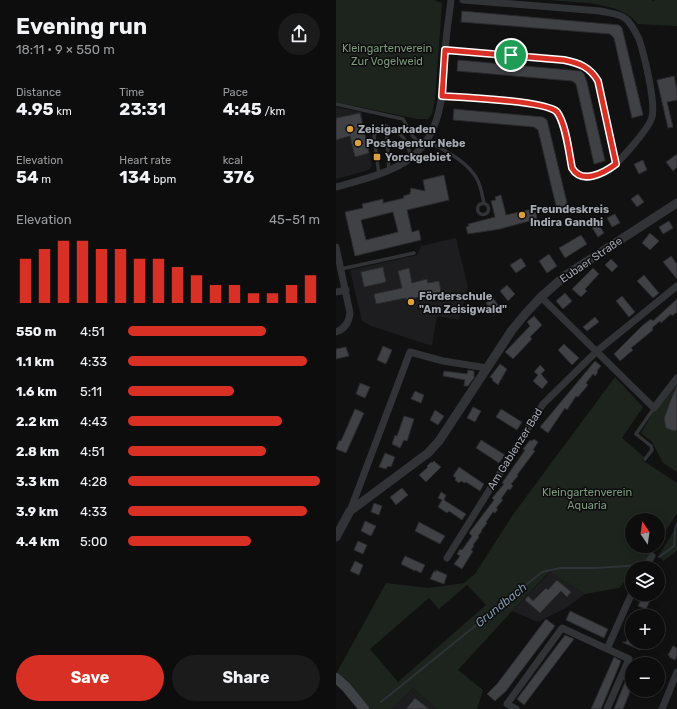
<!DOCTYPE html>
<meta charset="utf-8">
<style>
:root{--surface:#0d0d0e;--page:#1b1b1c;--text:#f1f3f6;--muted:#9a9c9e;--line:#2d2d2e;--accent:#d93025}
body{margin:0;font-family:Rubik,sans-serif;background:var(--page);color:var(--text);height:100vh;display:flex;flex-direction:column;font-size:15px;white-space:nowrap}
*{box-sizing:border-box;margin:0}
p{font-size:13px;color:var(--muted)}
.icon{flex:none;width:22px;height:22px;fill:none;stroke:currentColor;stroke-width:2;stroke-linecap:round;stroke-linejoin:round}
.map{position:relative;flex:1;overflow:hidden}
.drawer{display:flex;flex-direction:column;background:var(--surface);width:336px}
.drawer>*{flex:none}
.needle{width:26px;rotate:347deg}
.fabs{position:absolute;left:289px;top:513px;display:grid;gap:8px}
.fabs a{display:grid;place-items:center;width:40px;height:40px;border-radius:50%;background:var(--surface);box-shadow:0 2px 10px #0003,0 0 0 1px var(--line);font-size:20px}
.pin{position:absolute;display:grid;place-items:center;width:34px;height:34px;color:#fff;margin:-17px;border:2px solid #fff;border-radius:50%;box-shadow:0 1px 4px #0007}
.round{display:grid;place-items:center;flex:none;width:42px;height:42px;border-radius:21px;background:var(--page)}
.headline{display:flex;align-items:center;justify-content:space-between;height:68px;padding:0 16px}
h1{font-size:22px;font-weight:700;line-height:30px}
.figures{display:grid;grid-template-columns:repeat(3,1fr);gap:6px;height:68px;padding:4px 16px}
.figures div{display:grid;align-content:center}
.figures b{font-size:17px;font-weight:700}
.figures small{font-size:11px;font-weight:400}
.figures p{font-size:11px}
.chart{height:112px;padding:8px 16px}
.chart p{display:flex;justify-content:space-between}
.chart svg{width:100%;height:72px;margin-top:4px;stroke:var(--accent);stroke-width:6}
.button{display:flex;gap:8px;margin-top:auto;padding:8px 16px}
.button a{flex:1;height:46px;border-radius:24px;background:var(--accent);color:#fff;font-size:16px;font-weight:700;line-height:46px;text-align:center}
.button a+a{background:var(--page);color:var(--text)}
ul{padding:0 16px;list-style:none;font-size:13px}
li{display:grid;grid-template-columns:64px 48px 1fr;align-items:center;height:30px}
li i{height:10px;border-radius:5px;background:var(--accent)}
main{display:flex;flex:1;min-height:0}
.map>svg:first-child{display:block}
.built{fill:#1d1d1f}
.green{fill:#1d241e;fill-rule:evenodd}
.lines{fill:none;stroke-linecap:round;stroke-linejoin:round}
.stream{stroke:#2c3339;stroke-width:2}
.building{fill:#404145;stroke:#2b2b2e;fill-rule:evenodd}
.service{stroke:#323336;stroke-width:3.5}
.minor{stroke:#323336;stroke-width:7}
.tertiary{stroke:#323336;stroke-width:9}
.secondary{stroke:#404246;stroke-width:10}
.route-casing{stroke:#fff;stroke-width:8}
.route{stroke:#d93025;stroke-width:5}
.poi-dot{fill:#dc9f3e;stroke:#0c0c0d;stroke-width:1.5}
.labels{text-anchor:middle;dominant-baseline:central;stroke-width:3;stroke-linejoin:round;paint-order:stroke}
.park-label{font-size:11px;fill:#7c9a7c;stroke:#0c0c0d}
.poi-label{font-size:11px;font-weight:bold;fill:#a3a8b1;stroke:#0c0c0d;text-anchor:start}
.street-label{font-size:11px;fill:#a3a8b1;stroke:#0c0c0d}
.water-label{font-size:12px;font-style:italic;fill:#7d97a9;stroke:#0c0c0d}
</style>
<main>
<section class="drawer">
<div class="headline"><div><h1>Evening run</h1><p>18:11 · 9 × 550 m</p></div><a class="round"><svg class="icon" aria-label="share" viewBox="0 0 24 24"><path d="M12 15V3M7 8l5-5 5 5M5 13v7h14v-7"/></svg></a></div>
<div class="figures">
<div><p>Distance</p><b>4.95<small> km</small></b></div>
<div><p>Time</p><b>23:31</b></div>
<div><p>Pace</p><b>4:45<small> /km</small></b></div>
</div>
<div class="figures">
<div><p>Elevation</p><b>54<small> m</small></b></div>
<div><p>Heart rate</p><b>134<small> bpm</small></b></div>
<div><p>kcal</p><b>376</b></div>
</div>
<div class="chart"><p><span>Elevation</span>45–51 m</p>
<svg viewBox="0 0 160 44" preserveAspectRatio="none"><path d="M5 44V17M15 44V11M25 44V6M35 44V6M45 44V11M55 44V11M65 44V17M75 44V17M85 44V22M95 44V27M105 44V33M115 44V33M125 44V38M135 44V38M145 44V33M155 44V27"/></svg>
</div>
<ul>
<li><b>550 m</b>4:51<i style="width:72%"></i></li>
<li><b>1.1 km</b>4:33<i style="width:93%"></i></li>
<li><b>1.6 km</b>5:11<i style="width:55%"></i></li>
<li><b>2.2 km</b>4:43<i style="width:80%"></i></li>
<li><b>2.8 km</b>4:51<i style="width:72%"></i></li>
<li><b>3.3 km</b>4:28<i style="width:100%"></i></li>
<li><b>3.9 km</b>4:33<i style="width:93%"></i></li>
<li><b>4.4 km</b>5:00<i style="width:64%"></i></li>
</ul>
<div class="button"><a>Save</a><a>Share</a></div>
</section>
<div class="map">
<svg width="341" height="709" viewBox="0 0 341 709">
<rect width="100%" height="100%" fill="#111112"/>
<!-- built -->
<path class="built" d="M0,107L25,112L36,165L33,170L0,179Z
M120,238L132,287L123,320L101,316L96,346L35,326L26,321L14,270L81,255L85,246Z
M215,571L249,594L230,608L202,622L176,611Z
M77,688L101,709H55Z"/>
<!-- green -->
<path class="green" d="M0,0H98L106,3L99,99L96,114L92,119H81L0,102Z
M214,0H315L318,1L319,0H341V26L302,24C285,1 240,3 214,0Z
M279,377L307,407L286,438L308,457L306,460L341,483V513L322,543V520H296V546H320L310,562L309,568H296V574L283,588L249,594L214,571L176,611L122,670L147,690L141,709H101L77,688L55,709H29L0,674L50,583L92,588L128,583L139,574L176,516ZM131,585L150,605L62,682L34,649L93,598L103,609Z
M341,381V472L327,463L316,442L305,433L319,409Z
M341,526V551L327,561L323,555Z"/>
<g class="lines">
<!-- stream -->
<path class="stream" d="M323,557L338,546L339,529L341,524
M45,702L206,572L224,568H260L306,565"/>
</g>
<!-- building -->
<path class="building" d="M126,11L283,25L286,28L288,36L307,115L296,118L278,38L274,34L125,22Z
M122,60L245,71L248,74L251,82L269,161L258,164L240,84L236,81L121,71Z
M338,76L341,89V100L331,102L337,127L332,128L321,80Z
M118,109L207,117L211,120L232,207L221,210L202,130L198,127L117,120Z
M24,113L33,153L19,157L14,136L0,140V118Z
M341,154V167L337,171L330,162Z
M307,160L311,170L303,174L298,164Z
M108,175L113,200L71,210L76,232L83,230L85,240L19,256L9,212L27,208L26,204L47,199V203L68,198L67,196L74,194L75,188L89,191L87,180ZM57,212L62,232L30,240L25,220Z
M302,194L308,202L301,207L295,199Z
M165,195L170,215L196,209L197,212H200L201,219L164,229L132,234L130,227L133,226L132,224L159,217L155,201L160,200L159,197Z
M279,214L284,223L276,227L271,218Z
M333,221L337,228L327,234L323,227Z
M261,222L268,233L262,237L255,226Z
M314,233L323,241L314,250L306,243Z
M245,235L251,244L229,258L223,248Z
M213,254L221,266L211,273L203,261Z
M335,256L341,264V279L327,262Z
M185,258L190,266L180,273L174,265Z
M275,259L282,266L276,272L269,265Z
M47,267L50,282L28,287L25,272Z
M73,268L76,283L91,279L92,283L103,281L105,292L70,300V298L40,304L38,294L66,288L62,271Z
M257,268L263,274L249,289L251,291L245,297L236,289Z
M308,275L323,293L317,298L301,281Z
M171,285L179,294L172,301L164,291Z
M229,293L236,301L227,309L220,301Z
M286,296L299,312L293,317L280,301Z
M157,298L165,309L158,315L150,303Z
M341,299V312L336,316L335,314L325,323L324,321L316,328L317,330L300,344L295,348L297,350L284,361L278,354L307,325L315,319L317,321Z
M198,316L206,325L194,337L196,339L177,359L169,352L194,326L191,322Z
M259,317L263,322L251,331L247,327Z
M228,344L243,358L236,365L222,350Z
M47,346L56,350L50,364L41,360Z
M10,347L13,356L0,359V349Z
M259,361L265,366L261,371L262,372L259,376L257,374L250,383L252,385L242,397L240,396L231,410L229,408L212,433L204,427Z
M164,364L171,369L162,385L156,380L157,379L154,377Z
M204,365L209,370L205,374L212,382L206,389L197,381L202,375L198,372Z
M132,370L138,371V378L132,386H128L129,380L107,376L108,371L131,374Z
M24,383L34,387L29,398L20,394Z
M341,386V430L338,431L330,428L328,419L335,399Z
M79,391L88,395L85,403L75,399Z
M137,407L145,411L139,422L131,418Z
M19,409L28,413L10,453L0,449L3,441H5Z
M165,409L186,422L181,430L160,417Z
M99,410L108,416L102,425L94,420Z
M68,416L78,419L71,441L68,440L64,448L56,444L59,435L61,436Z
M198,439L202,442L197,450L199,451L181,475L182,476L175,484L177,486L174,490L172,489L165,499L167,500L160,508L162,509L159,513L157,512L150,522L151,523L145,531H146L142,536L143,537L137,545L138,546L135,550L137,551L126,569L118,564L124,556L121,554L124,549L126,550L136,536L133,533L158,500L156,498L168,484L166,483L189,450L187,449L194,440L196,441Z
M145,440L169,455L163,463L140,448Z
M49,453L59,457L55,467L52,466L50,469L43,467Z
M98,461L105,467L90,482L83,475L92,467L91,466L95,462L96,463Z
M123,467L148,484L144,491L130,482L129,483L125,481L123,483L119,480L120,478L117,476Z
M66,488L72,495L60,505L54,497Z
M105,492L110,495L108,500L130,514L126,520L113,511L111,513L102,507L106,500L102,498Z
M38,503L46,506L43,515L35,512Z
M29,521L40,526L35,536L25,531Z
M83,522L109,536L104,544L79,531Z
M22,541L31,545L27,554L18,550Z
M69,556L89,565L85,573L79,570V571L65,564Z
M19,561L27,565L23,575L14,571Z
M100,570L111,575L108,584L94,579L98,571L100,572Z
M221,580L235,592L231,597L225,591L204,613L189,600L192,596L197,601L210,588L212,590Z
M308,594H317L310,609L302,606Z
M234,611L272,629L268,638L230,620Z
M210,619L219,626L170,691L159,701L151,694L161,684Z
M296,628V642H307L304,650L286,642H290Z
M229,635L238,639L188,705L181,699Z
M337,646L341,648V656L339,660L333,657L334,656L332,655Z
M278,657L285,661L265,709H255Z
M296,665V687L287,709H278Z
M79,698L93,709H70Z"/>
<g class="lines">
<!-- service -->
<path class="service" d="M0,104L67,119L76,135L85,146
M50,126L53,170
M92,141C109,151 131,161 141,179C145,186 146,195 148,203
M43,175L38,136C40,129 45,127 51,126C67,133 70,140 75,156
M141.5 209a5.5 5.5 0 1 1 11 0a5.5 5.5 0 1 1-11 0Z
M5,269L78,253
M309,459L316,450L315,446L300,434L318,408"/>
<!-- minor -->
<path class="minor" d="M109,50L229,60C243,63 254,67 262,81L280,164
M106,96C125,97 209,102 220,112C229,120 231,145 234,158C235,162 235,168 238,172C241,175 248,177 252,177C258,176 265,175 270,172C281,165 313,129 316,117C320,103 308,54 303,39C300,33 295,23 290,19C284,13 272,13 264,11L127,0
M0,187C24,180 48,175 69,162C108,136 106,93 109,52C110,35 113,17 115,0
M0,247L14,313C13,322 9,329 0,332
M0,292L10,290
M205,297L318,408L341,378
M14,511L74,352L107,361L151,368
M111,558L207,404L261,351L341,286
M309,568L316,556
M271,649L296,593
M180,709L171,704L226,628L293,659L271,709
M326,709L341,672"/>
<!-- tertiary -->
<path class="tertiary" d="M0,537L14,511L92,453L103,441L176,330L190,313L205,297L230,275L341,203"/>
<!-- secondary -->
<path class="secondary" d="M0,678L10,687L28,709"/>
</g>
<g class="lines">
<defs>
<path id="route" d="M109,50L228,60C243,63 254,67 262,81L280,164C268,173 246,185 236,168C233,153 230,124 221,112C211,101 125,97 106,96Z"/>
</defs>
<!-- route casing -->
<use href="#route" class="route-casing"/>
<!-- route -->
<use href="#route" class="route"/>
</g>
<!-- markers -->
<g class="poi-dot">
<circle cx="14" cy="129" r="4"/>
<circle cx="22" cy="143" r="4"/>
<rect x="37" y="153" width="8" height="8" rx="2"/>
<circle cx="186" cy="215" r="4"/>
<circle cx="75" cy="302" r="4"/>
</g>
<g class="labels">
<!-- park labels -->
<g class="park-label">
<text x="51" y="48">Kleingartenverein<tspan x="51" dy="13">Zur Vogelweid</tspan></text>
<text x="251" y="492">Kleingartenverein<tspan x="251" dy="13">Aquaria</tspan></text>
</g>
<!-- poi labels -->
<g class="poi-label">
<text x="22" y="129">Zeisigarkaden</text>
<text x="30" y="143">Postagentur Nebe</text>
<text x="49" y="157">Yorckgebiet</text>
<text x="194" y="209">Freundeskreis<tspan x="194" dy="13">Indira Gandhi</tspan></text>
<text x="83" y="296">Förderschule<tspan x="83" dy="13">"Am Zeisigwald"</tspan></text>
</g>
<!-- street labels -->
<g class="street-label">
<text transform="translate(255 260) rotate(-34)">Eubaer Straße</text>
<text transform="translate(179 449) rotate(-58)">Am Gablenzer Bad</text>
</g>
<!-- water labels -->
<g class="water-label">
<text transform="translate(165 605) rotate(-39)">Grundbach</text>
</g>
</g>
</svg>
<div class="fabs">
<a><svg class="needle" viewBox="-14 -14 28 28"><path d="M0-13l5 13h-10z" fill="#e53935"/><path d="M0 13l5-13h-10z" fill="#9a9c9e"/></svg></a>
<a><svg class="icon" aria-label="layers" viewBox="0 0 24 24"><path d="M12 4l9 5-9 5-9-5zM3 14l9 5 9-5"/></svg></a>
<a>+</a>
<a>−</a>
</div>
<div class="pin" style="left:175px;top:55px;background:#1e9e55"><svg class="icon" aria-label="arrive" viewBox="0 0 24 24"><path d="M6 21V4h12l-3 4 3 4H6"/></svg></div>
</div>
</main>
